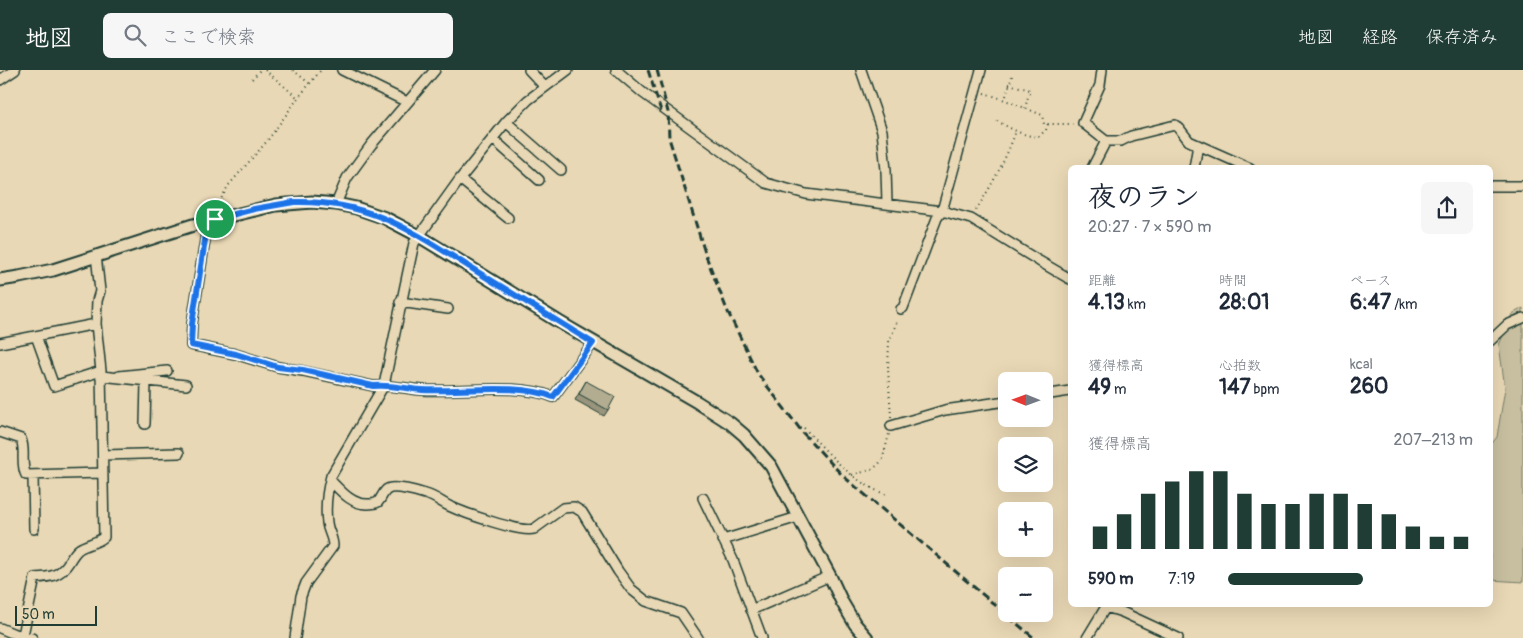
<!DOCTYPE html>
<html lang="ja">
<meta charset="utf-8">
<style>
:root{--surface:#fff;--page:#f6f6f7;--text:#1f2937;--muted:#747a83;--accent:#1f3d34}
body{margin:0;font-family:Pangolin,"Klee One",sans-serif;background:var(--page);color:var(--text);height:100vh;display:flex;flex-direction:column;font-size:19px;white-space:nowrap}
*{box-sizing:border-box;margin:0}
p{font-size:16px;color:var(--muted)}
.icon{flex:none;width:28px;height:28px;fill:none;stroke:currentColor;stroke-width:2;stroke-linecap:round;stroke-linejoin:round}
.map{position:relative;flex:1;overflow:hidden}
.side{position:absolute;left:1068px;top:95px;width:425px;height:442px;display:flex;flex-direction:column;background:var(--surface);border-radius:8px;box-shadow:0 5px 20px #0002}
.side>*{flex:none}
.needle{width:32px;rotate:271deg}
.tools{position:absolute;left:998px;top:302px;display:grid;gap:10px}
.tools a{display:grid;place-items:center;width:55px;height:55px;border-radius:8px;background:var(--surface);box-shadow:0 5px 20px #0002;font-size:25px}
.scale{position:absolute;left:15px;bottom:12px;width:82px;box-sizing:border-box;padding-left:5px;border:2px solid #1f3d34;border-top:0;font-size:14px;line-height:18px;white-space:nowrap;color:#1f3d34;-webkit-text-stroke:4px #e9d8b5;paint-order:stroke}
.pin{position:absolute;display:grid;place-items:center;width:42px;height:42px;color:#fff;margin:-21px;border:2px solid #fff;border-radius:50%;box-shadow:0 1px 5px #0007}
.round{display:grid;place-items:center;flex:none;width:52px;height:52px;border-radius:8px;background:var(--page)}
.overview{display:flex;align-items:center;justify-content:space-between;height:85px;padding:0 20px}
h1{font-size:28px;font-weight:800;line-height:38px}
.figures{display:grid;grid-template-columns:repeat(3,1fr);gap:8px;height:85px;padding:5px 20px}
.figures div{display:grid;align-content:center}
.figures b{font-size:21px;font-weight:800}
.figures small{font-size:14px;font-weight:400}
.figures p{font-size:14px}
.chart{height:140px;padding:10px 20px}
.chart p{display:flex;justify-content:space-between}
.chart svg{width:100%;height:90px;margin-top:5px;stroke:var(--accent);stroke-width:6}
ul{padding:0 20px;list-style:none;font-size:16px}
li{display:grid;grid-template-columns:80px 60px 1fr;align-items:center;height:38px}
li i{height:12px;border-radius:6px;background:var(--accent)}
header{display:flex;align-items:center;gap:30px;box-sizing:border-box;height:70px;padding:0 25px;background:var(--accent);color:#fff}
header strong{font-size:24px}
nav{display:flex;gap:28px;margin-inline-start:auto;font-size:18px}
.search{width:350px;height:45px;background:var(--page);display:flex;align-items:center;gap:12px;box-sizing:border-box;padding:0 18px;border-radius:8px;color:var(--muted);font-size:19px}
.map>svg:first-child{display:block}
.green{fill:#c8bfa0;stroke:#747e6a}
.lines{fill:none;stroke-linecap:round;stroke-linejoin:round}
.minor-casing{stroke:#1f3d34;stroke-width:12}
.tertiary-casing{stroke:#1f3d34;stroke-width:15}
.path{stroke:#1f3d34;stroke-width:2;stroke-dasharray:1 4;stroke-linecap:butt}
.minor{stroke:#e9d8b5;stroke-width:9}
.tertiary{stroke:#e9d8b5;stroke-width:11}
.rail{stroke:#1f3d34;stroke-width:3;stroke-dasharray:8 4;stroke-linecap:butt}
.wall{fill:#99957d;stroke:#1f3d34}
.building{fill:#b2ad91;stroke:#1f3d34}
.route-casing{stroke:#fff;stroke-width:10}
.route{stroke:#1a73e8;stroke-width:6}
</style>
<header>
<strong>地図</strong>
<div class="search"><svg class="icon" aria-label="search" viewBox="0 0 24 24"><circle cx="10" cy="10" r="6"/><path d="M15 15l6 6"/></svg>ここで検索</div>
<nav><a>地図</a><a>経路</a><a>保存済み</a></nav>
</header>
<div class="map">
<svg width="1523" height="568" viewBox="0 0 1523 568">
<rect width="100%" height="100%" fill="#e9d8b5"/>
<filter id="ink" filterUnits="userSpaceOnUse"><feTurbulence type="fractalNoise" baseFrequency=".02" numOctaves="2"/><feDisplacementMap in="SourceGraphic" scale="10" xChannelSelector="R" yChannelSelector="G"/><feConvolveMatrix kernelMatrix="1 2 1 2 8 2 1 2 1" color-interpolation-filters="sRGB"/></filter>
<g filter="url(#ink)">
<!-- green -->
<path class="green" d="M1523,238V512L1490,510V376L1497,367L1505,318L1499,275L1512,244Z"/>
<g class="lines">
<defs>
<path id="minor" d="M342,0L407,32
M529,0L544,16
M616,0L643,23L766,113L806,124L942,141L971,149L1039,191L1070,209
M861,0L882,61L886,100L887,133
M0,10L15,0
M506,52L561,100
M493,69L539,110
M1106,71H1121L1131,66L1175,55L1179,58L1189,71L1250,98
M1092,98L1106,71L1083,53L1100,15L1102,0
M1194,98L1198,75
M460,109L508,148
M1490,116H1523
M336,134L347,108L371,75L435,0
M208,151L192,254L191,275L235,284L278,297L303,301L373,316C390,314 405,319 422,320C460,322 520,313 553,327L593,273
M400,232L448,239
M901,239L903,238L937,148L942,141L981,0
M36,266L54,316L101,301
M1490,271L1507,255L1523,248
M0,273L96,254
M101,306L186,315
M119,306L167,301
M1044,325L1070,321
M145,354L146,312
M891,356L945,340L1006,331
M0,362L21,369C26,380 20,394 26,405L103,403
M103,385L179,383
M33,405L34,459
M330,410C341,421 351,434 367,434C371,434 375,434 378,432C383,427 383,419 391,418C401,417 415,421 425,424C434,426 441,432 449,436C464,443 520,463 534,459L563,438L574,437L582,442L618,501L631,519L646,531L681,543L698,568
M703,428L733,490L762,568
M723,470L798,447
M1106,537L1122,542L1178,568
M751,540L830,506
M0,558L12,563L32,568
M23,565L35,508C51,507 60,506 69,492C72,487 75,482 79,479C87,474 97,473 104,467L101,301L96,254L97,231L100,221L96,185
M295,568L301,526L306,513L333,476C333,467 328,462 327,453C325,437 327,421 331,406L384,315L414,173L460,109L506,52L528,30L568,0
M1087,568L1107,535"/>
<path id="tertiary" d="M0,210L19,207L53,200L193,155L276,135L312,132L336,134L356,138L385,148L419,166L559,252L697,332L730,353L744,365L771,396L830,506L842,532L855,554L867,568"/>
</defs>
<!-- minor casing -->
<use href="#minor" class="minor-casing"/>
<!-- tertiary casing -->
<use href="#tertiary" class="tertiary-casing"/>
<!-- path -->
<path class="path" d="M265,0L298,28
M293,0L310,14
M252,9L260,0
M1009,14L1030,20L1025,38
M984,23C1002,28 1025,38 1042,45L1044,54H1073
M1006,26L1012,6
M997,51C1010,58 1023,66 1038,67L1046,60L1048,54
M217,137L228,116L268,70L298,28L321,0
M976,140C992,115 1006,89 1016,61
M891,347L888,299L889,272L898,249
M804,358C829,383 853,414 888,425
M852,405C884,397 881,395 889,364"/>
<!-- minor -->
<use href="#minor" class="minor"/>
<!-- tertiary -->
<use href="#tertiary" class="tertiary"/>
<!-- rail -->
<path class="rail" d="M648,0L661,41
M657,0L668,42L669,68L706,186L727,240L758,304L803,363L843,406L1034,568"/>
</g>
<!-- wall -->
<path class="wall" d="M586,311L608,340L604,346L575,330Z"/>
<!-- building -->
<path class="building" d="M586,311L615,327L608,340L579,324Z"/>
</g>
<g class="lines" filter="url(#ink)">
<defs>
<path id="route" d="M294,132C371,130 413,162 476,201C515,225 554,249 593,273L553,327C520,313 460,322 422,320C406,319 390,314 373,316L303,300L278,297L236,284L191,275L192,254L208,151L254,139Z"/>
</defs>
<!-- route casing -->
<use href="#route" class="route-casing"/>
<!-- route -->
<use href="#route" class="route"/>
</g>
</svg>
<div class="tools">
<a><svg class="needle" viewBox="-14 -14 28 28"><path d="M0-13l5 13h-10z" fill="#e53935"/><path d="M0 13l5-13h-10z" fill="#747a83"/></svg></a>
<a><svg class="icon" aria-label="layers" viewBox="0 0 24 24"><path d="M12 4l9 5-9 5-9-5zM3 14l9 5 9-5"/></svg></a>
<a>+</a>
<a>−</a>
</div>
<div class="scale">50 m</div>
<div class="pin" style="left:215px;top:149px;background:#1e9e55"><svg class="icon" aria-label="arrive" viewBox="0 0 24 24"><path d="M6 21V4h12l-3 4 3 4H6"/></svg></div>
<section class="side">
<div class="overview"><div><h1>夜のラン</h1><p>20:27 · 7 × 590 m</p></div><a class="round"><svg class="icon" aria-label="share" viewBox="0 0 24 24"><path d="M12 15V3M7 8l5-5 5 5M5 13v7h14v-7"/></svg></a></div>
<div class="figures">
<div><p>距離</p><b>4.13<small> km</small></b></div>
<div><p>時間</p><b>28:01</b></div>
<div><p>ペース</p><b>6:47<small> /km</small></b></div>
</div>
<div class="figures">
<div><p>獲得標高</p><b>49<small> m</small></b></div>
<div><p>心拍数</p><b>147<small> bpm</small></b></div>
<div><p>kcal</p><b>260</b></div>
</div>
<div class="chart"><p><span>獲得標高</span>207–213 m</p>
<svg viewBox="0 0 160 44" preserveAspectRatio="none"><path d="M5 44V33M15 44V27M25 44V17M35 44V11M45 44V6M55 44V6M65 44V17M75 44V22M85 44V22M95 44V17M105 44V17M115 44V22M125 44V27M135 44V33M145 44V38M155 44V38"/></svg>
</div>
<ul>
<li><b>590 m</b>7:19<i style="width:55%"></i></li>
</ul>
</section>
</div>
